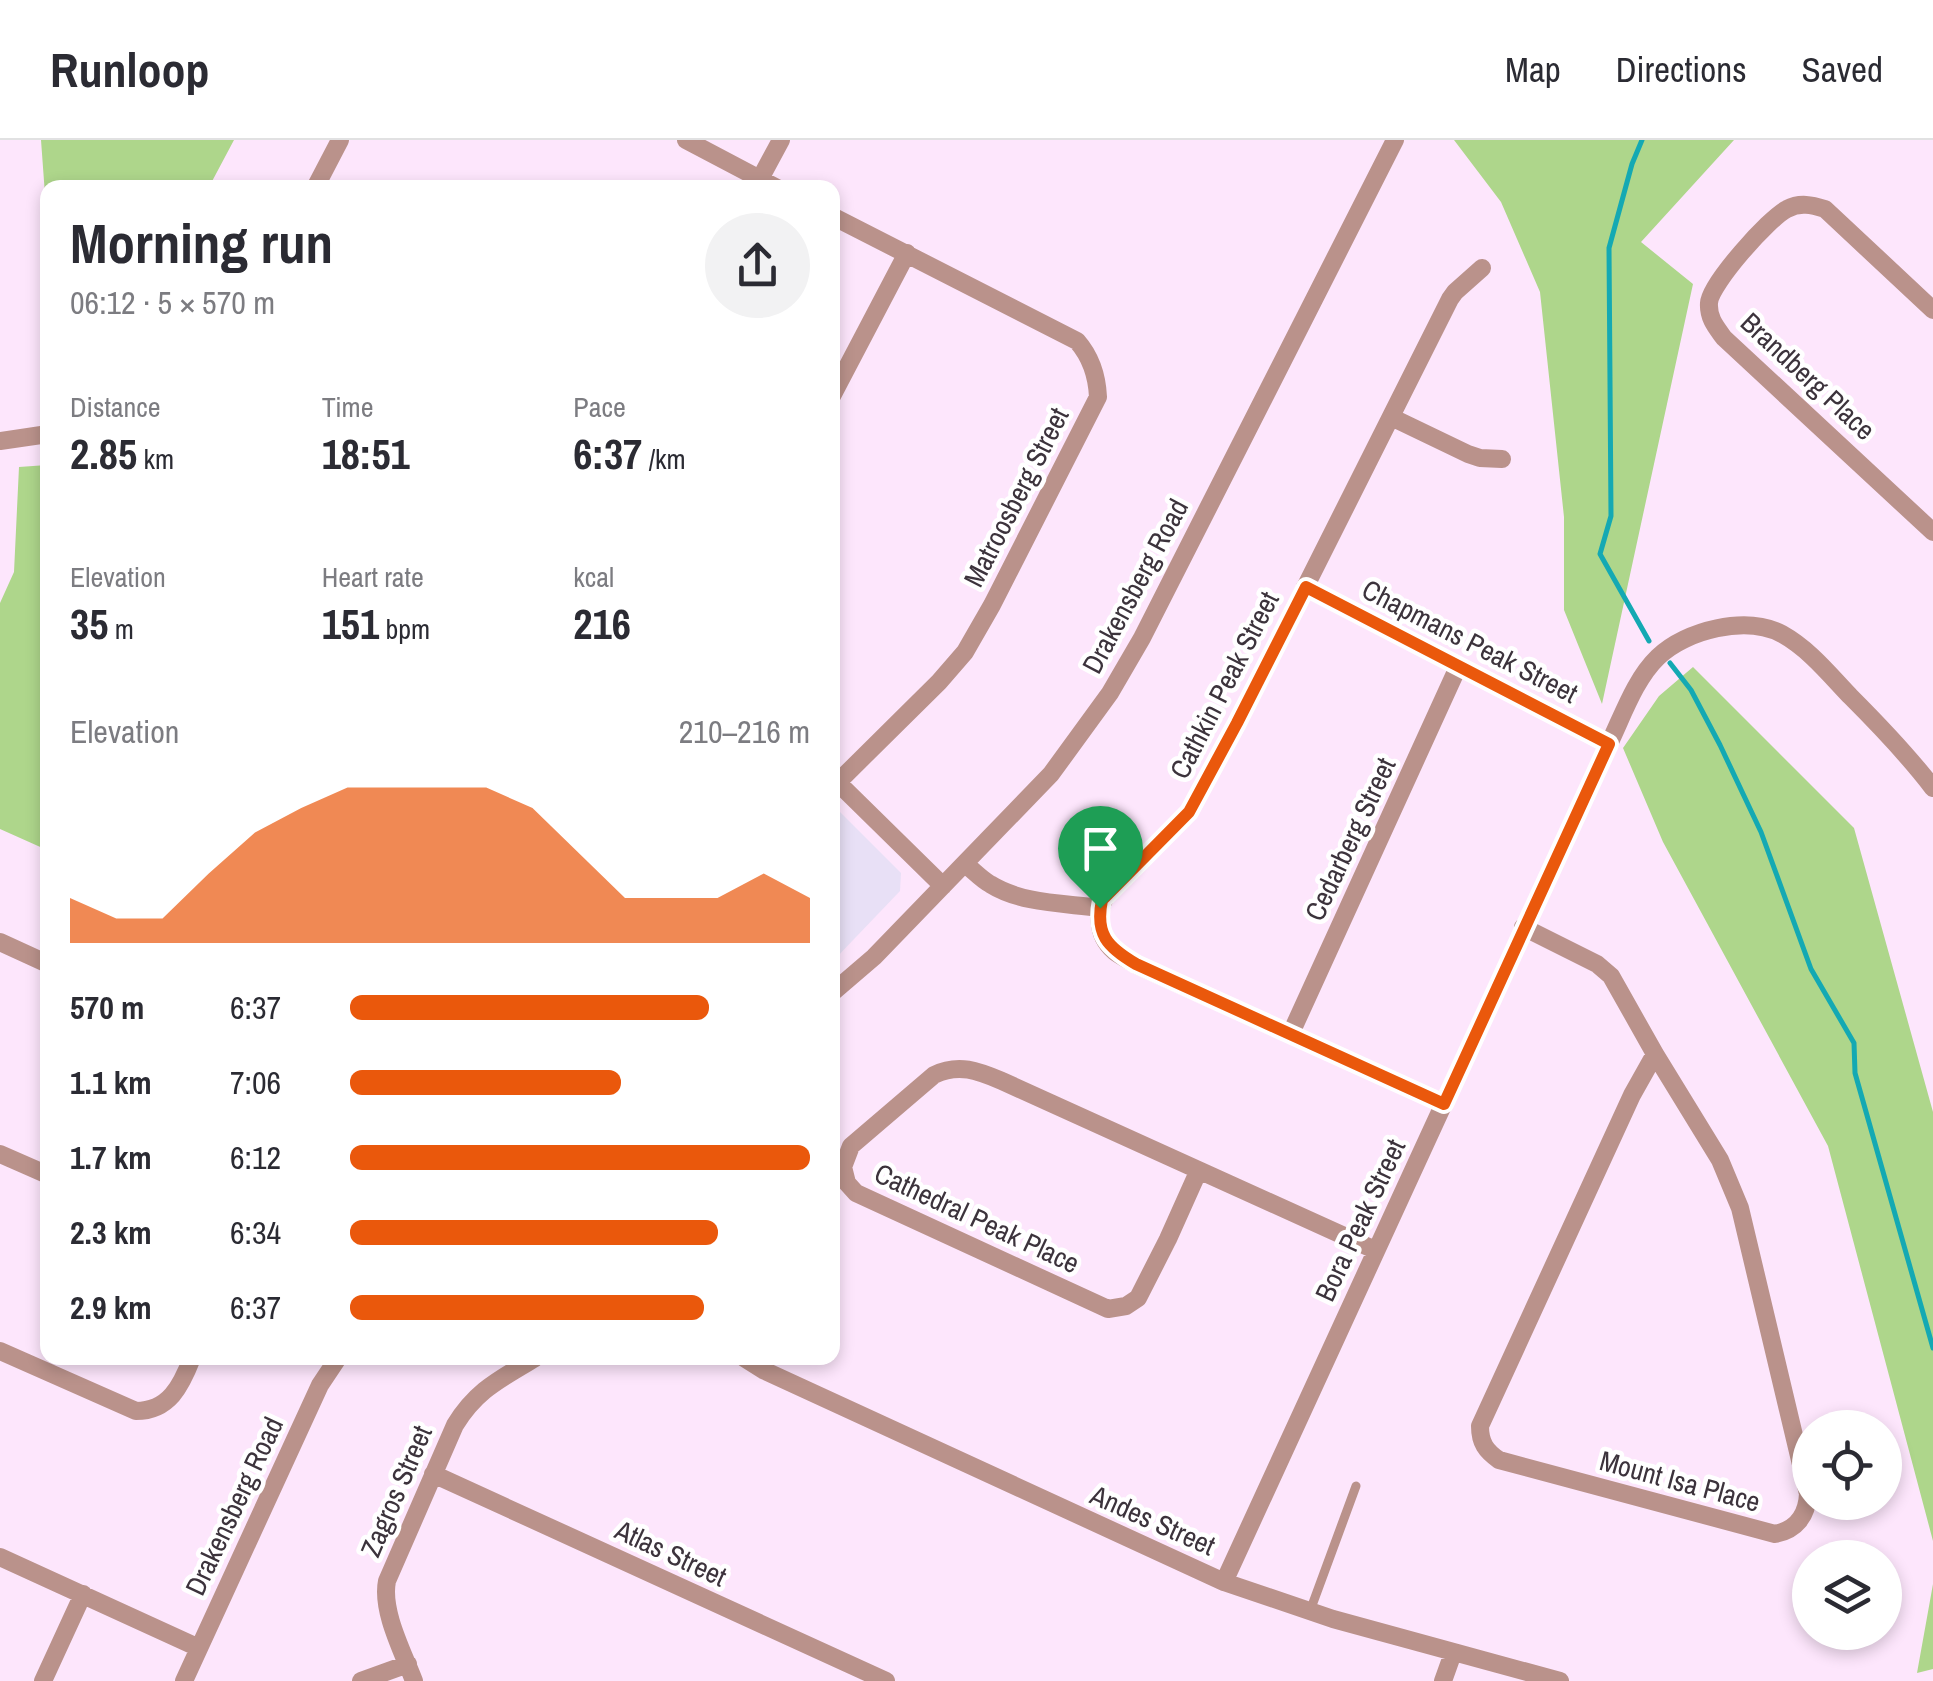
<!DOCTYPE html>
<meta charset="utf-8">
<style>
:root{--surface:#fff;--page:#f2f2f3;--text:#2b2b33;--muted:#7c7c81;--line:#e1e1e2;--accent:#ea580c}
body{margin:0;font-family:"Archivo Narrow",sans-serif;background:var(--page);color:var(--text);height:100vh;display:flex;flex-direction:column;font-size:38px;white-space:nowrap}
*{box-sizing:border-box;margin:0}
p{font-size:32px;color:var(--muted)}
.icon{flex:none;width:55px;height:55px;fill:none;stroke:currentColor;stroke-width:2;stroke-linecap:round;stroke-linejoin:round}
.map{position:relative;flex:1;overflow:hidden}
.details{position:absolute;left:40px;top:40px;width:800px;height:1185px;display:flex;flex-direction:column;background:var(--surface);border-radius:20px;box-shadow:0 5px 15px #0003}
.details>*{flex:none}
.fabs{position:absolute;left:1792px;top:1270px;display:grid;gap:20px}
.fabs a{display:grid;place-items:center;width:110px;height:110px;border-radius:50%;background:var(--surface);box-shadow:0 5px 15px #0003;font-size:50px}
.pin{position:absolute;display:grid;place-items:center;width:85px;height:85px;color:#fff;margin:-102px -42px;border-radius:50% 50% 50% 0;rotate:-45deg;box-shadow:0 0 10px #0007}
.pin .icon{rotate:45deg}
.round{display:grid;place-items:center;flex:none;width:105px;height:105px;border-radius:52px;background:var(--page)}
.head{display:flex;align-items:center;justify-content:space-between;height:170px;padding:0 30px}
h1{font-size:55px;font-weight:700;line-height:75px}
.stats{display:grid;grid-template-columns:repeat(3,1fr);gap:15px;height:170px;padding:10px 30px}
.stats div{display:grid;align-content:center}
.stats b{font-size:42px;font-weight:700}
.stats small{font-size:28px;font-weight:400}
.stats p{font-size:28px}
.chart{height:280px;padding:20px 30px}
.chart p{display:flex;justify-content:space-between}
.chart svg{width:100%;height:180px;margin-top:10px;fill:var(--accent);opacity:.7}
ul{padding:0 30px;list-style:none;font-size:32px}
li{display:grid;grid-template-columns:160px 120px 1fr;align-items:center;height:75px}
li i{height:25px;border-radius:12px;background:var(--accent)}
header{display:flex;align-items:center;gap:60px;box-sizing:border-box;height:140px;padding:0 50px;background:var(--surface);border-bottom:2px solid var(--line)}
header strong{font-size:48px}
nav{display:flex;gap:55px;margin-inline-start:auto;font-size:35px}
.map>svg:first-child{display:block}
.education{fill:#e8e0f6}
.green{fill:#aed68b}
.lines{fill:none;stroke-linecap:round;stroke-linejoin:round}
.stream{stroke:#14a9b3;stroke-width:5}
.lane{stroke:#ba928b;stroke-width:9}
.street{stroke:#ba928b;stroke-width:18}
.route-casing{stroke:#fff;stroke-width:20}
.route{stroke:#ea580c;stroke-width:12}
.labels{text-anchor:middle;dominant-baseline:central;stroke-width:9;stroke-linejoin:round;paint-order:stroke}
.street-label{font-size:28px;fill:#3c333c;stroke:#fff}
</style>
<header>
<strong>Runloop</strong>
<nav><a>Map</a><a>Directions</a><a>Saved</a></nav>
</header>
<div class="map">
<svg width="1933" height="1541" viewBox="0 0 1933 1541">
<rect width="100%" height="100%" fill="#fde6fc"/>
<!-- education -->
<path class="education" d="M833,665L901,733L900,751L833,821Z"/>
<!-- green -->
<path class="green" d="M41,0H234L209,47L48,48L47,82Z
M1454,0H1734L1641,102L1693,144L1602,564L1564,470V377L1540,152L1501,62Z
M47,325H48L47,710L0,689V463L14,432L19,327Z
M1693,527L1854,688L1933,972V1401L1828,1006L1663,702L1623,608L1659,556Z
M1933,1444V1529L1917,1533Z"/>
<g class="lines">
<!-- stream -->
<path class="stream" d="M1642,0L1632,24L1609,108L1611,376L1600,414L1649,501
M1670,523L1691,550L1720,605L1761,692L1811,829L1854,903L1855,933L1933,1208"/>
<!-- lane -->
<path class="lane" d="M1310,1471L1356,1346"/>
<!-- street -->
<path class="street" d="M686,0L777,48
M760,39L781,0
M315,48L340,0
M832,76L1077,201C1091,217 1097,235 1098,257L992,465L965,512L939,542L838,642
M1933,170L1825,69C1812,65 1800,62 1787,69C1769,78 1710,144 1709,163C1708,178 1716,187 1724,198L1933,392
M832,256L907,113
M1391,277L1468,314L1480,318L1502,319
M0,301L48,294
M1305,447L1609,604
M832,637L943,746
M965,724C973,730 981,739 990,744C1022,764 1064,763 1100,768
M1523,787L1597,824L1611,836L1655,914L1720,1020L1740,1068L1808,1354C1807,1376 1796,1390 1775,1394L1499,1320C1486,1311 1480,1303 1480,1286L1632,955L1655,914
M0,802L48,824
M832,853L874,817L1051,634L1110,553L1142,498L1395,0
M1291,893L1458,527
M1444,964L1135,824C1129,820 1120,816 1114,811C1096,795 1095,768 1110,751L1189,672L1237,583L1450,159L1455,152L1482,128
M0,1014L48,1035
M1198,1032L1168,1099L1138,1158L1126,1166L1108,1169L856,1053L847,1043L843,1027L851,1006L934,935C959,923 978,931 1002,941L1375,1110
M0,1211L136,1271C169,1271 181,1246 192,1218
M744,1218L763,1230L1224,1442L1333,1479L1560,1541
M433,1334L886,1541
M0,1417L199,1508
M1224,1442L1609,604C1623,575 1635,539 1658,517C1686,490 1746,475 1782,494C1809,509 1829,534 1850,556C1880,586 1908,615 1933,648
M43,1541L83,1454
M184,1541L320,1245L338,1218
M361,1541L408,1524
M414,1541C403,1512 381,1471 387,1441L455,1285C477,1249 501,1239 535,1218
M1443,1541L1453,1513"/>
</g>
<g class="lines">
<defs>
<path id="route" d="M1306,447L1609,604L1444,964L1136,824C1107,807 1095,794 1102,760L1189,672L1237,583Z"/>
</defs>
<!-- route casing -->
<use href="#route" class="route-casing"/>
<!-- route -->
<use href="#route" class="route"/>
</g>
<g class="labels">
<!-- street labels -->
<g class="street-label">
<text transform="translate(1808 236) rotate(43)">Brandberg Place</text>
<text transform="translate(1016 357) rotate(-63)">Matroosberg Street</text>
<text transform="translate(1135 446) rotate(-62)">Drakensberg Road</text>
<text transform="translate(1470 501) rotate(27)">Chapmans Peak Street</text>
<text transform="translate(1224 545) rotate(-63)">Cathkin Peak Street</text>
<text transform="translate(1350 699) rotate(-65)">Cedarberg Street</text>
<text transform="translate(977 1078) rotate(25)">Cathedral Peak Place</text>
<text transform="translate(1360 1080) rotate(-65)">Bora Peak Street</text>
<text transform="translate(1680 1341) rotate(15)">Mount Isa Place</text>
<text transform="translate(396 1351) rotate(-67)">Zagros Street</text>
<text transform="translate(234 1366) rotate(-65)">Drakensberg Road</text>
<text transform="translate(1153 1380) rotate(24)">Andes Street</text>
<text transform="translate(671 1413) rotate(25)">Atlas Street</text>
</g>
</g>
</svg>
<div class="fabs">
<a><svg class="icon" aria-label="locate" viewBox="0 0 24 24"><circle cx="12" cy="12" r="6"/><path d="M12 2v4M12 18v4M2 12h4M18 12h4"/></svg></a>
<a><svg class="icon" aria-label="layers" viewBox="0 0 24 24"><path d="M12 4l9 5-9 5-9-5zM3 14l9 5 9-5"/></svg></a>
</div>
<div class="pin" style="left:1100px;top:768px;background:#1e9e55"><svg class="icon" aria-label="arrive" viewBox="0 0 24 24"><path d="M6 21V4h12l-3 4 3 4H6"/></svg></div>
<section class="details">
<div class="head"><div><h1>Morning run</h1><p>06:12 · 5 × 570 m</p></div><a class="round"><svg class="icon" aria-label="share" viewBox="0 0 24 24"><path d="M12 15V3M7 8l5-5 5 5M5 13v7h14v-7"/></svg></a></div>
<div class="stats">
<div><p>Distance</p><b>2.85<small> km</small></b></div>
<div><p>Time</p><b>18:51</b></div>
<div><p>Pace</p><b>6:37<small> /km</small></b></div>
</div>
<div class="stats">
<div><p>Elevation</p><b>35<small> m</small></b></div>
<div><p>Heart rate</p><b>151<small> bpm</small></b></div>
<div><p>kcal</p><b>216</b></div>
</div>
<div class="chart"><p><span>Elevation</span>210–216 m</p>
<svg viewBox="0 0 160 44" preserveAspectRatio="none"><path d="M0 44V33L10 38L20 38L30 27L40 17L50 11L60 6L70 6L80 6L90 6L100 11L110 22L120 33L130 33L140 33L150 27L160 33V44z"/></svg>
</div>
<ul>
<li><b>570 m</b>6:37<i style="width:78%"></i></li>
<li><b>1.1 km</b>7:06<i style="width:59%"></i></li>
<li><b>1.7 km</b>6:12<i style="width:100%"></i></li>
<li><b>2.3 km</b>6:34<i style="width:80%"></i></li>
<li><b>2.9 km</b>6:37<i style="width:77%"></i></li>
</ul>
</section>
</div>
